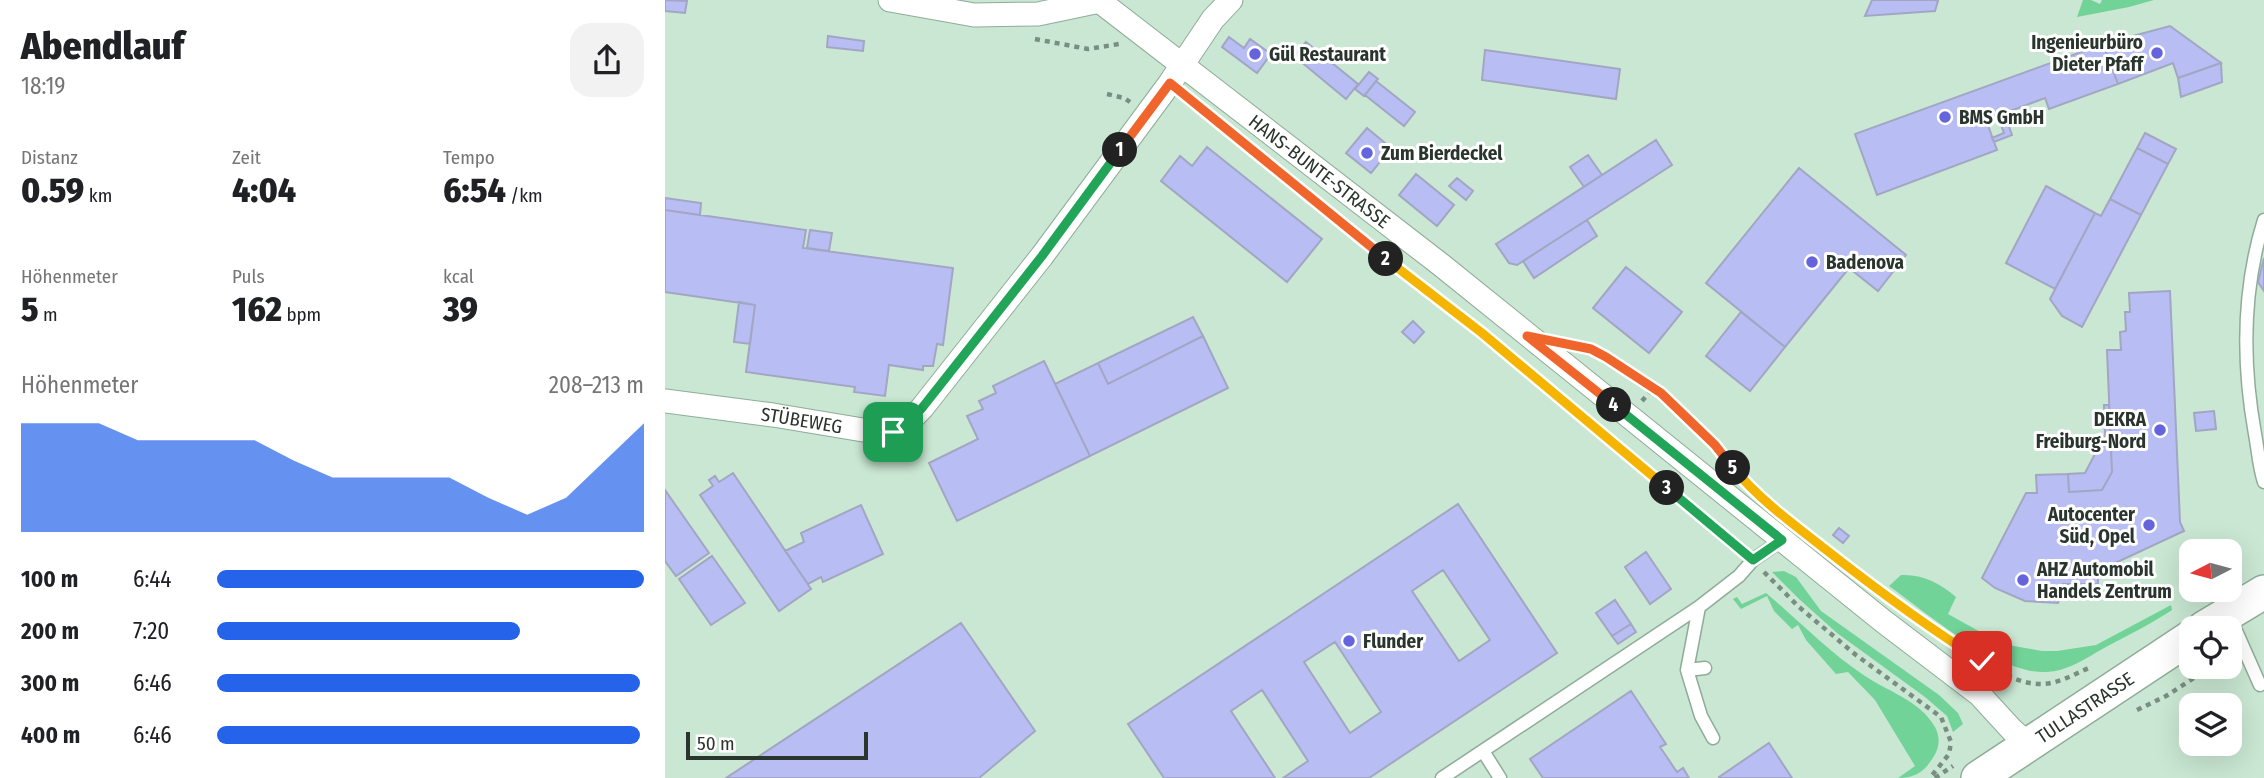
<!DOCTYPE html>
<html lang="de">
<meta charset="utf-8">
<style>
:root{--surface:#fff;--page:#f2f2f2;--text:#202124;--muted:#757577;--accent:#2563eb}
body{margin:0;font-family:"Fira Sans Condensed",sans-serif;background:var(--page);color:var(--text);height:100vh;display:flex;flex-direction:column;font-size:26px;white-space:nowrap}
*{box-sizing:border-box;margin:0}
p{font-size:23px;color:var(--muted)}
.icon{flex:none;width:38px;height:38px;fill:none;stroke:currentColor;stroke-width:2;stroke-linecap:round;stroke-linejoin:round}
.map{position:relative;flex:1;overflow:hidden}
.details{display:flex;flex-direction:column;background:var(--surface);width:665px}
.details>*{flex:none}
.needle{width:46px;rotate:264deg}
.buttons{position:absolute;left:1514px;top:539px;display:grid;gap:14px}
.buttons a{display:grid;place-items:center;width:63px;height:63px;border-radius:14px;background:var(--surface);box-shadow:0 7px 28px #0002;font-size:35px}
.scale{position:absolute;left:21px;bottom:18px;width:182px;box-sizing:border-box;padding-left:7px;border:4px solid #2a352e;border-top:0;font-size:19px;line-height:24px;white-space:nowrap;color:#2a352e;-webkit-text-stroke:5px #fff;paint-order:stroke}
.pin{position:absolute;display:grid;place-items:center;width:60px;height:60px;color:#fff;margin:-30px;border-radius:14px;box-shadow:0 4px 10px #0006}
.km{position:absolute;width:35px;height:35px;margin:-18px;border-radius:50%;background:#222;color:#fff;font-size:19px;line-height:35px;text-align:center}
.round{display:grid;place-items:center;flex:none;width:74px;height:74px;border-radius:21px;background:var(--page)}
.summary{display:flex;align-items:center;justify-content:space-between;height:119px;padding:0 21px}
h1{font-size:38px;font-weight:800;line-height:52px}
.metrics{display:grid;grid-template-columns:repeat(3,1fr);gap:10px;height:119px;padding:7px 21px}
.metrics div{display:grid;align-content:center}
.metrics b{font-size:35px;font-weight:800}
.metrics small{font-size:19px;font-weight:400}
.metrics p{font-size:19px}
.chart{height:196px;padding:14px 21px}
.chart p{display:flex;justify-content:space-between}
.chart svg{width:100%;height:126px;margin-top:7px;fill:var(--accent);opacity:.7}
ul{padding:0 21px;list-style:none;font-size:23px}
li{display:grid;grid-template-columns:112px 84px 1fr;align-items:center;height:52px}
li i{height:18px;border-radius:9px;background:var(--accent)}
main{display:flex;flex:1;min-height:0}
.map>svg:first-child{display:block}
.green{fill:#72d399}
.building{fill:#b8bef4;stroke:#a2a6c3;stroke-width:2;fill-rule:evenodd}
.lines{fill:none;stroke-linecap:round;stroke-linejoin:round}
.lane-casing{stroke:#8fac98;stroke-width:15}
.street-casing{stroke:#8fac98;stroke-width:25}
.secondary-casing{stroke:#8fac98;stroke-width:36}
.path{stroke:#798e80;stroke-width:4.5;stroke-dasharray:5 5;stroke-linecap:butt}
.lane{stroke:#fff;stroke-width:12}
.street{stroke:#fff;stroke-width:23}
.secondary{stroke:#fff;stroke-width:33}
.split-1-casing{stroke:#fff;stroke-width:14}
.split-2-casing{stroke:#fff;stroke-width:14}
.split-3-casing{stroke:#fff;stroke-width:14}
.split-4-casing{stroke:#fff;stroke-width:14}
.split-5-casing{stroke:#fff;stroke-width:14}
.split-6-casing{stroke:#fff;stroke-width:14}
.split-1{stroke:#22a559;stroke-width:9}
.split-2{stroke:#f0652b;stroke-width:9}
.split-3{stroke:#f5b400;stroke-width:9}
.split-4{stroke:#22a559;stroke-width:9}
.split-5{stroke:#f0652b;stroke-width:9}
.split-6{stroke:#f5b400;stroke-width:9}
.poi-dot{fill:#6664dd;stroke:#fff;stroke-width:2.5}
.labels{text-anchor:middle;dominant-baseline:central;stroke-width:6;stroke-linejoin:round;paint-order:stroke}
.poi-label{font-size:19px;font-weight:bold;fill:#2a352e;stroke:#fff;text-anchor:start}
.street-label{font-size:19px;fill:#2a352e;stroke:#fff}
</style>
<main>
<section class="details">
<div class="summary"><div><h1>Abendlauf</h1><p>18:19</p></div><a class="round"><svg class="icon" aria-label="share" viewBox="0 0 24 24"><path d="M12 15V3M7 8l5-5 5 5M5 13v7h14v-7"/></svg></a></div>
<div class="metrics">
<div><p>Distanz</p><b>0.59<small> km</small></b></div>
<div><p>Zeit</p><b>4:04</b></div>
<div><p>Tempo</p><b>6:54<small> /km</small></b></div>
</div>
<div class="metrics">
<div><p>Höhenmeter</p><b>5<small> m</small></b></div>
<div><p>Puls</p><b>162<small> bpm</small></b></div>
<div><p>kcal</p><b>39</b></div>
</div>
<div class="chart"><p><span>Höhenmeter</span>208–213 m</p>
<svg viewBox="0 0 160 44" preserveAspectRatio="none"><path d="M0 44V6L10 6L20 6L30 12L40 12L50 12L60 12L70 19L80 25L90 25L100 25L110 25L120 32L130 38L140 32L150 19L160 6V44z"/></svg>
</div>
<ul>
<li><b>100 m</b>6:44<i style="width:100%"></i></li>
<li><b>200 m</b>7:20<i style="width:71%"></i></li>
<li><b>300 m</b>6:46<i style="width:99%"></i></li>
<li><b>400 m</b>6:46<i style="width:99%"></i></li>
</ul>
</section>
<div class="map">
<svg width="1599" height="778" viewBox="0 0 1599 778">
<rect width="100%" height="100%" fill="#c9e7d2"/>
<!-- green -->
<path class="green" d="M1418,0H1426L1435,4L1437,0H1489L1464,7L1412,17Z
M1119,571L1131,577L1156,611L1274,695L1293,713L1298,724L1288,732L1282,716L1260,697L1172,633L1134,599L1107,572Z
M1236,575C1257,574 1275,583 1291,597L1283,614L1337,644L1377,651H1392L1431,645L1506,605L1507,610C1483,626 1457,638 1432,652C1417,661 1401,671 1382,672C1334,675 1263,614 1224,586Z
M1101,593C1132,619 1164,652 1197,674C1221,691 1255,700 1270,727C1277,740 1273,752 1265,762C1257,774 1247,778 1233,778L1250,766L1210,700L1183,672L1171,674L1141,640L1133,625L1127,629L1109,611L1102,596L1076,609L1068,599L1072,597L1077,604Z"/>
<!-- building -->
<path class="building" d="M0,0L22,1L20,13L0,11Z
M1207,0H1270L1273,1L1270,11L1200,16Z
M1505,26L1556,63L1513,78L1508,63L1453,84L1438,44Z
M163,36L199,41L198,51L162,47Z
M564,37L579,48L585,39L606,54L592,73L557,47Z
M641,42L693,84L681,99L629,56Z
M1438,44L1453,84L1384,109L1380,98L1321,120L1332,150L1212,195L1190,134Z
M820,50L955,69L951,99L817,80Z
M1556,63L1557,82L1516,97L1513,78Z
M704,72L713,79L699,96L690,89Z
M711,81L750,112L739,126L700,95Z
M1339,113L1347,135L1329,142L1327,138L1339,133L1332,115Z
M702,128L726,148L706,173L681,153Z
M1480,133L1511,149L1503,164L1472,148Z
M991,140L1007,165L852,265L844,263L831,244Z
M542,147L657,239L622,282L496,181L515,156L527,166Z
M1472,148L1503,164L1476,215L1445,199Z
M923,155L937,175L919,187L905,167Z
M1134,168L1241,255L1213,291L1184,268L1120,347L1041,283Z
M751,174L789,205L772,226L734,195Z
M792,178L808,191L801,200L784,186Z
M1381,186L1430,213L1390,289L1341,263Z
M0,198L36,203L35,215L0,210Z
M1445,199L1476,215L1417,327L1397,316L1385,299L1430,213L1436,216Z
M0,210L141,230L138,248L288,268L278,345L272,344L268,366H258V370L224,365L220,396L189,392L190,387L81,372L90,305L0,292Z
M922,220L932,236L869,278L858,261Z
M145,230L167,233L164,251L142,248Z
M1599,258V291L1593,282Z
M961,267L1017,312L984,353L928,308Z
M1505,291L1515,522L1519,531L1433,571V584H1398L1393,603L1360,601L1330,588L1317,578L1361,493H1372L1371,475L1403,474L1404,492L1437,490L1447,472L1442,350H1456L1455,332L1461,331L1460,312H1465L1464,293Z
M74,302L90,305L85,344L69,342Z
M1076,312L1120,347L1085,391L1041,356Z
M528,317L538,336L443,384L433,363Z
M748,321L759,332L749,343L737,332Z
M538,336L563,388L425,456L390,384L433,363L443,384Z
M379,361L425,456L292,521L264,463L313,439L302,416L318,409L314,401L331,393L328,386Z
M1439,405H1444L1447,472L1437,490L1404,492L1403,474L1420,473L1440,435Z
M1549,411L1551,429L1531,431L1529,413Z
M68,473L146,589L114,611L35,495L48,486L44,480L50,476L54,482Z
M0,490L44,553L11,576L0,561Z
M793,504L892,653L704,778H618L643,761L597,690L566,711L610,778H499L463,724ZM778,570L825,640L794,661L747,591ZM670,642L716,712L685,733L639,662Z
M196,505L218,554L158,582L156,577L143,584L120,551L139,542L136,533Z
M1174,528L1184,536L1178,543L1168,535Z
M981,552L1006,589L985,604L960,567Z
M47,556L80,603L46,625L14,579Z
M950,600L966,624L947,636L931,613Z
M296,623L370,731L314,778H61Z
M966,624L971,632L953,644L947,636Z
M966,691L1001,744L995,747L1012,772L1018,768L1024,778H878L865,759Z
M1104,743L1127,778H1054V777Z"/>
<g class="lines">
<defs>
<path id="lane" d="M1599,220C1577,291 1577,362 1590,434C1593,450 1594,467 1599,482
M1034,607L1022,670L1040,668
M1564,615L1595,685
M1022,670L1036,716L1048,738
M818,751L835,778
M777,778L1034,607L1074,576L1088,560L1117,540"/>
<g id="street">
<path d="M225,0L309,15L373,14L435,1"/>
<path id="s1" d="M433,0L775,264L1218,621L1314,694L1347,730L1363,744"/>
<path id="s2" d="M0,401L108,415L216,433C236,431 244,422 257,408L377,256L505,83L548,19L566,0"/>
</g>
<g id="secondary">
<path d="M1539,628L1599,592"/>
<path id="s3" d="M1313,778L1526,637"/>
</g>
</defs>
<!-- lane casing -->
<use href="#lane" class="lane-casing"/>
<!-- street casing -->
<use href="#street" class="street-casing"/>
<!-- secondary casing -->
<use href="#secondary" class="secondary-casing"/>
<!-- path -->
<path class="path" d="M370,39L423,49L454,44
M442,94L459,98L465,102
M627,182L704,245L817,333L1075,549
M918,348C934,351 948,361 961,370C1003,398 1039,431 1070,470
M977,401L988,388
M1099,572L1134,607L1191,655L1276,717L1286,742L1284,754L1265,778
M1291,644C1319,662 1355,692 1390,682C1402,679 1414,672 1426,667
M1472,710L1501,696L1546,667
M1270,778L1288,766"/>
<!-- lane -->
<use href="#lane" class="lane"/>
<!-- street -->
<use href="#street" class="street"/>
<!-- secondary -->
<use href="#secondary" class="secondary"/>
</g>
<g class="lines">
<defs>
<path id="split-1" d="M228,432L240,426L257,408L377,256L455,150"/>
<path id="split-2" d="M455,150L505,83L721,259"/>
<path id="split-3" d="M721,259L817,333L1002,488"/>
<path id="split-4" d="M949,405L1117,540L1088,560L1002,488"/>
<path id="split-5" d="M949,405L862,336L926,349L941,357L996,393L1050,445L1068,468"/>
<path id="split-6" d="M1068,468C1094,499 1128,524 1160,549C1211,589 1262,627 1317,661"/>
</defs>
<!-- split-1 casing -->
<use href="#split-1" class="split-1-casing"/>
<!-- split-2 casing -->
<use href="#split-2" class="split-2-casing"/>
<!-- split-3 casing -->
<use href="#split-3" class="split-3-casing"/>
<!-- split-4 casing -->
<use href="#split-4" class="split-4-casing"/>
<!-- split-5 casing -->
<use href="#split-5" class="split-5-casing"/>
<!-- split-6 casing -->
<use href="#split-6" class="split-6-casing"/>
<!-- split-1 -->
<use href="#split-1" class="split-1"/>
<!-- split-2 -->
<use href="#split-2" class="split-2"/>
<!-- split-3 -->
<use href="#split-3" class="split-3"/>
<!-- split-4 -->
<use href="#split-4" class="split-4"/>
<!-- split-5 -->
<use href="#split-5" class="split-5"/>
<!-- split-6 -->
<use href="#split-6" class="split-6"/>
</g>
<!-- markers -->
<g class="poi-dot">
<circle cx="1492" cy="53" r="7"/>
<circle cx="590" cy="54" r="7"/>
<circle cx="1280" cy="117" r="7"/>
<circle cx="702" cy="153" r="7"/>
<circle cx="1147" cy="262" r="7"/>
<circle cx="1495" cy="430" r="7"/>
<circle cx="1484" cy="525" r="7"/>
<circle cx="1358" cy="580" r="7"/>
<circle cx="684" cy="641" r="7"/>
</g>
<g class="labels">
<!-- poi labels -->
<g class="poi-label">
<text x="1478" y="42" text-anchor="end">Ingenieurbüro<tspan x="1478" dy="22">Dieter Pfaff</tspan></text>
<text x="604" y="54">Gül Restaurant</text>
<text x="1294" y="117">BMS GmbH</text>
<text x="716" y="153">Zum Bierdeckel</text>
<text x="1161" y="262">Badenova</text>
<text x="1481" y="419" text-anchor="end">DEKRA<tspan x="1481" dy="22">Freiburg-Nord</tspan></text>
<text x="1470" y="514" text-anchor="end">Autocenter<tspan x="1470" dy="22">Süd, Opel</tspan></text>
<text x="1372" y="569">AHZ Automobil<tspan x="1372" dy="22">Handels Zentrum</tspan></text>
<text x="698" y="641">Flunder</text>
</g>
<!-- street labels -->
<g class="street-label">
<text stroke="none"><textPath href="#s1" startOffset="280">HANS-BUNTE-STRASSE</textPath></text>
<text stroke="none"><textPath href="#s2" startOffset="138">STÜBEWEG</textPath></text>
<text stroke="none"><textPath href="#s3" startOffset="128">TULLASTRASSE</textPath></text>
</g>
</g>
</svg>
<div class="buttons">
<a><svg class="needle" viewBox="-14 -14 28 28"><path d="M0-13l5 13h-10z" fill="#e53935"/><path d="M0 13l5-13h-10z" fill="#757577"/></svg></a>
<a><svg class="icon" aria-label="locate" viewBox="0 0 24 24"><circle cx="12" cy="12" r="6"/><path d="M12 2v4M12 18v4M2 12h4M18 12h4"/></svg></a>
<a><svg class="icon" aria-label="layers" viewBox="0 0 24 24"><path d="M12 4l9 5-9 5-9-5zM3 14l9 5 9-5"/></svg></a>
</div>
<div class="scale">50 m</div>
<div class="pin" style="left:228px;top:432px;background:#1e9e55"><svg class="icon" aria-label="arrive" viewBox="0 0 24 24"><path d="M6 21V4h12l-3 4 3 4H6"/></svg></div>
<div class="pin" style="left:1317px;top:661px;background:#d93025"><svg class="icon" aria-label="check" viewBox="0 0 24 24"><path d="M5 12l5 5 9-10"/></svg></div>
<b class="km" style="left:455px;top:150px">1</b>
<b class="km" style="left:721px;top:259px">2</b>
<b class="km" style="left:1002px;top:488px">3</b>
<b class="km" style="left:949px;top:405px">4</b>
<b class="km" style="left:1068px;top:468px">5</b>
</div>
</main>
